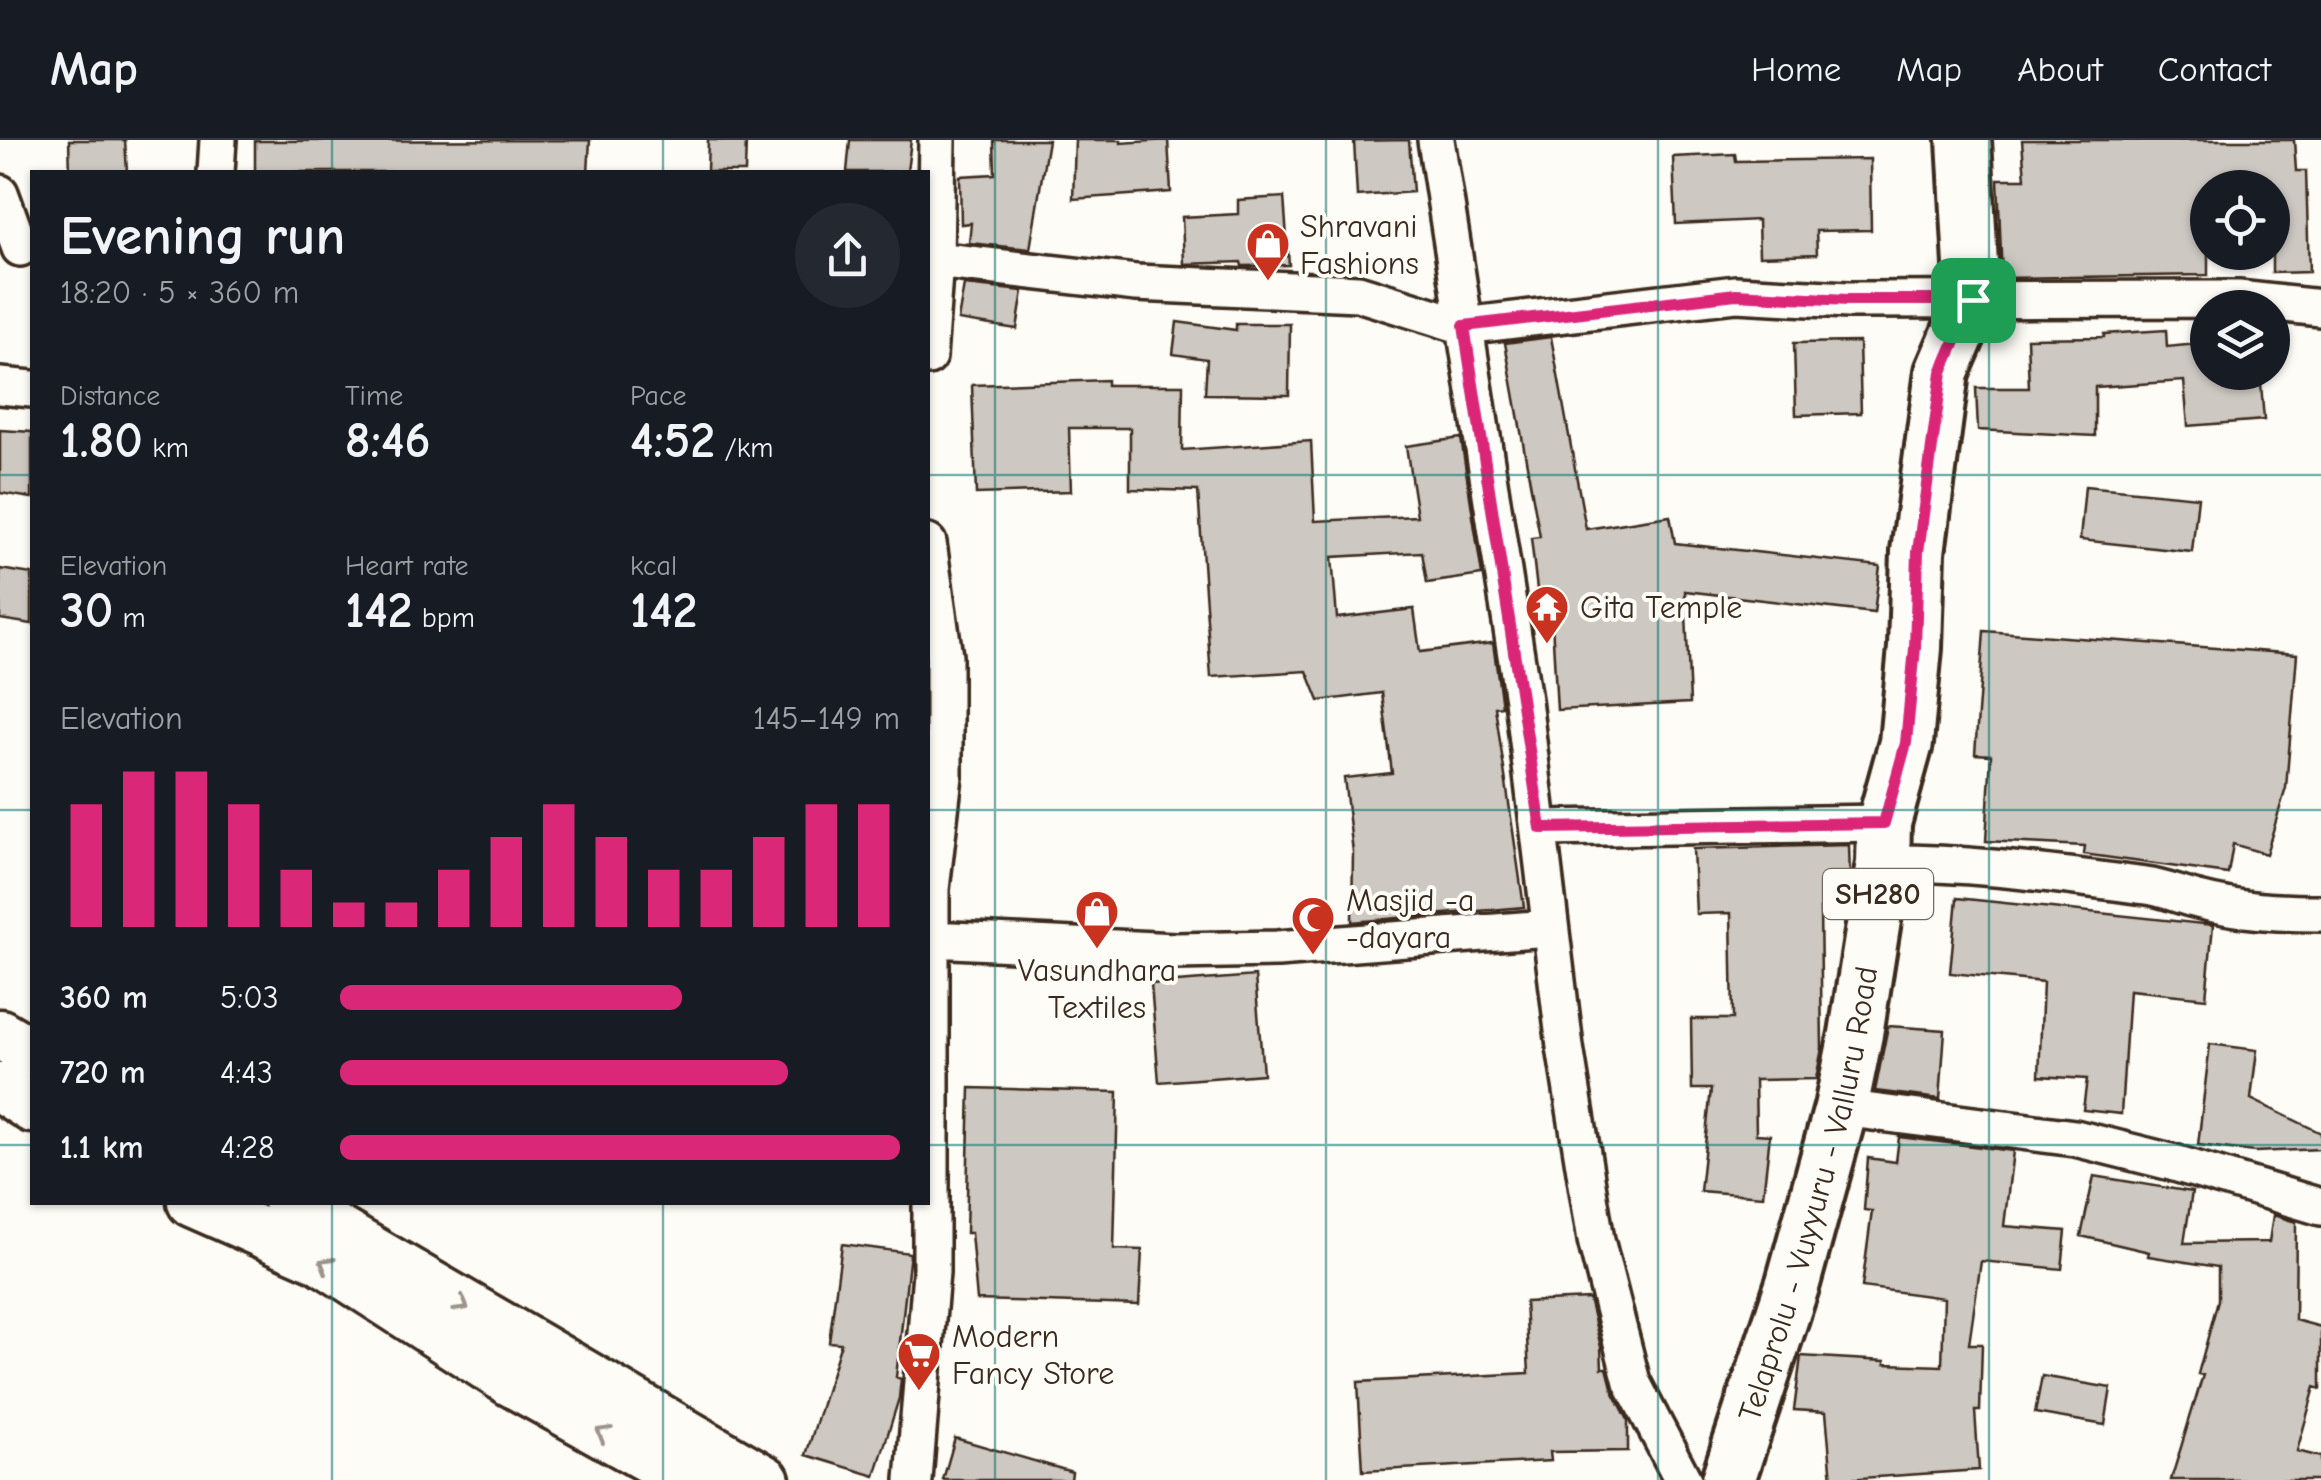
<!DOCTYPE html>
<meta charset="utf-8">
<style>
:root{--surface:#171b24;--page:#242831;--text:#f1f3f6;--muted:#9ea1a6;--line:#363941;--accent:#db2777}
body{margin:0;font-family:"Comic Neue",sans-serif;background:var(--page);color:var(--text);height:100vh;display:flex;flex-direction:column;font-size:38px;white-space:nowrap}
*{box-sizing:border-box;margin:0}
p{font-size:32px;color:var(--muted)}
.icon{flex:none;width:55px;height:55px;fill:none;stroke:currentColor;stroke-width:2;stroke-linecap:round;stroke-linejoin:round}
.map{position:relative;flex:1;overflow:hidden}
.side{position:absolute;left:30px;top:30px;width:900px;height:1035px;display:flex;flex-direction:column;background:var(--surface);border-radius:0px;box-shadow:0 2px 8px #0004}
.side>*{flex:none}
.controls{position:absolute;left:2190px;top:30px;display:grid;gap:20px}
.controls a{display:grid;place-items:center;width:100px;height:100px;border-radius:50%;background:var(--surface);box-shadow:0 2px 8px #0004;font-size:50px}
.pin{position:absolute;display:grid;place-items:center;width:85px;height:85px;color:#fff;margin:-42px;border-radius:20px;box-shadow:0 5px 15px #0006}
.round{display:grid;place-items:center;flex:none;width:105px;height:105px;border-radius:52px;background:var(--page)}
.summary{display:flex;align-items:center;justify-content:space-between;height:170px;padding:0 30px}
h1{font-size:55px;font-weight:600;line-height:75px}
.metrics{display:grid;grid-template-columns:repeat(3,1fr);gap:15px;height:170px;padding:10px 30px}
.metrics div{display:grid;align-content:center}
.metrics b{font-size:50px;font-weight:600}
.metrics small{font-size:28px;font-weight:400}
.metrics p{font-size:28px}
.chart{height:280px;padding:20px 30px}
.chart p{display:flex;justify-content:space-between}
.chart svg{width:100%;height:180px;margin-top:10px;stroke:var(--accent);stroke-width:6}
ul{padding:0 30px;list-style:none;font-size:32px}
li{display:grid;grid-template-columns:160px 120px 1fr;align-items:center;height:75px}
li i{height:25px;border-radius:12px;background:var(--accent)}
header{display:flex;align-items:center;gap:60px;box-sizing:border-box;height:140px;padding:0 50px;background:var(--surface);border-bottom:2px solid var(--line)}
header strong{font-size:48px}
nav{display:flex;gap:55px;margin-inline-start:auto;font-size:35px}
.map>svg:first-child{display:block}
.building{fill:#cdc8c2;stroke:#3b2a1e;stroke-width:2.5}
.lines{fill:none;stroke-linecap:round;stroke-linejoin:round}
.minor-casing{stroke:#3b2a1e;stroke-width:42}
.secondary-casing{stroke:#3b2a1e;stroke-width:55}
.primary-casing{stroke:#3b2a1e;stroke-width:60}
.minor{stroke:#fdfcf7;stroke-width:35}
.secondary{stroke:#fdfcf7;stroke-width:48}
.primary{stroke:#fdfcf7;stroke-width:52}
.oneway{stroke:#9c938a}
.route-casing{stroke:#fff;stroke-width:20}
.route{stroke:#db2777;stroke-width:12}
.grid{fill:none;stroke:#0f766e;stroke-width:2.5;stroke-opacity:0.55}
.labels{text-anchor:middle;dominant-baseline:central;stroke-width:8;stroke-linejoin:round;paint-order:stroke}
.shield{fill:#fdfcf7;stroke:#75695f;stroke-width:2.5}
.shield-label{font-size:30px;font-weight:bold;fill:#3b2a1e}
.poi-label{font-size:32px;fill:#3b2a1e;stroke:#fdfcf7;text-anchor:start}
.street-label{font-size:32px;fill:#3b2a1e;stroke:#fdfcf7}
</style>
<header>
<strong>Map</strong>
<nav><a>Home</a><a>Map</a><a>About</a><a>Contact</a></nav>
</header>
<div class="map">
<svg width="2321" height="1340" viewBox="0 0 2321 1340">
<rect width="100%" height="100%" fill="#fdfcf7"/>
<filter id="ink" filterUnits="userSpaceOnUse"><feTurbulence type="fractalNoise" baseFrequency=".01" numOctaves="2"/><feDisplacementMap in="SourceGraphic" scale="20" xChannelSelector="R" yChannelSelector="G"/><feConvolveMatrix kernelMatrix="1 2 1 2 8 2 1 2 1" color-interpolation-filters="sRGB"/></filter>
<g filter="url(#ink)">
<!-- building -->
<path class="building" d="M69,0H125L127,32H70Z
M590,0L588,32H255V1Z
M708,0H746L745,32H707Z
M850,0H911L907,32H847Z
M994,0H1048L1030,109L969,103L971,83L961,84L960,36L995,34Z
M1075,0H1121V3L1168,0L1171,52L1073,59Z
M1409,0L1413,52L1357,56L1354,1Z
M2022,0H2294L2296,31H2306L2309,132L2272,133V48H2208V135L2002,138L1998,39H2025Z
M1735,14L1736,21L1870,19L1871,90L1816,91L1817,114L1759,116L1758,80L1676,84L1673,17Z
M1284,57L1289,125L1242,126L1241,122L1184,124L1182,77L1238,74V60Z
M964,145L1023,151L1017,189L958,180Z
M1177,182L1236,190V184H1290L1289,255L1205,254L1207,219L1173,214Z
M2166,190L2167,207L2208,203V232H2260L2264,280L2188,286L2184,241L2095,247V296L1978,290L1976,248H2029L2027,198L2104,197V194Z
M1551,197L1586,389L1670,376L1675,403L1880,426L1874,473L1685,451L1690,563L1557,570L1551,465L1539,467L1531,398L1540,397L1505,203Z
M1859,202L1861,273L1796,275L1794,203Z
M1107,240V245H1183L1182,310L1311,301L1315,381L1417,376L1406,306L1461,298L1482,435L1427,443L1422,412L1332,417L1337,478L1414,469L1420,512L1493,503L1502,566L1495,567L1524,767L1352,782L1353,712L1344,638L1392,633L1382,553L1319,561L1307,531L1211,537L1198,351L1130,349V288H1069L1071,351L976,354L972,245Z
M0,290L32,292V358L0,353Z
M2085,346L2198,357L2192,412L2080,400Z
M0,429L32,434V484L0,479Z
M1984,491L2297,514L2286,648L2266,714L2233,704L2228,734L2083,714L2084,706L1986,701L1991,615L1975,614Z
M1849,705L1850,739L1846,768L1820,769L1822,908L1816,939L1755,940L1756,994L1770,995L1763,1056L1700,1051L1711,949H1692L1691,879H1733L1731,773L1696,774L1693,709Z
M1957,758L2213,785L2206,858L2129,850L2121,974L2083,970L2087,939L2039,936L2043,842L1950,833Z
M1255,836L1263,934L1159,942L1151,844Z
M1888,886L1945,890L1940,959L1875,951Z
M2210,904L2257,910L2251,959L2321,993V1009L2255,1012L2198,1005Z
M970,948L1118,952L1114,1109L1142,1110L1139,1165L977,1160L971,1093H966Z
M1899,997L2013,1011L2004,1086L2066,1091L2062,1129L1981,1121L1969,1204H1982L1980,1271H1975L1979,1330L1832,1340L1826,1272L1794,1270L1801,1216L1885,1221V1224L1942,1226L1944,1158L1862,1147L1872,1071L1864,1070L1868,1018L1896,1022Z
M2094,1036L2192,1052L2184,1103L2269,1102L2273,1075L2296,1082L2295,1180L2321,1187V1249L2315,1247L2297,1311L2321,1317V1340H2171L2203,1235L2198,1234L2218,1160V1127L2148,1116L2149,1112L2081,1096Z
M842,1104L910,1113L896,1237L901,1239L899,1258L875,1336L806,1315L841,1203L829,1202Z
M1589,1159L1601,1207L1602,1228H1607L1613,1251L1628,1280V1311L1550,1312L1551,1321L1363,1331L1358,1242L1529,1233L1525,1162Z
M2042,1236L2111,1248L2105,1285L2035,1273Z
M955,1298L1072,1332L1071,1340H943Z"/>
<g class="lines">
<defs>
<path id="minor" d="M1436,0L1523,560L1565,907L1596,1100L1632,1242L1683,1340
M216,32L218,0
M0,53L20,108
M928,120H935L937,0
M928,217L935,120L1136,143L1358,153L1464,186L1736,154L1848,160L2238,159L2321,168
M0,246L32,249
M1541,688L1884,683
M1883,723C1973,722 2057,735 2146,746C2163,748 2181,756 2198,760C2239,771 2279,773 2321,773
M932,799L1175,811L1277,809L1549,788
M1841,968L2075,998L2171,1022L2321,1067
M914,1340L931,1132V749L944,636V516L928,403"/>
<path id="secondary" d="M0,894L32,913
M0,947L32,968
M192,1062L319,1118L510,1241L688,1340
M288,1062L765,1340"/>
<g id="primary">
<path id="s1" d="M1728,1340L1793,1143L1841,968L1856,894L1883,723L1884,683L1906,603L1915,508L1918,412L1942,232L1973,160L1964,0"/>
</g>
</defs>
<!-- minor casing -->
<use href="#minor" class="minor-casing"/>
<!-- secondary casing -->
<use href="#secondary" class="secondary-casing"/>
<!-- primary casing -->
<use href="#primary" class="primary-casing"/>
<!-- minor -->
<use href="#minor" class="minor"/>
<!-- secondary -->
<use href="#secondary" class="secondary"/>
<!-- primary -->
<use href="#primary" class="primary"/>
</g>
<!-- one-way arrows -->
<defs><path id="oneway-chevron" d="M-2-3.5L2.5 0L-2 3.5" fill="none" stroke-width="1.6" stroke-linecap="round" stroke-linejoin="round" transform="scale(2.5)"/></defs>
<g class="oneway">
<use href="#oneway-chevron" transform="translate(326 1124) rotate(-150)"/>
<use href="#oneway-chevron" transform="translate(462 1165) rotate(30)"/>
<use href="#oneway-chevron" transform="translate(603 1293) rotate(-150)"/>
</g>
</g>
<g class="lines" filter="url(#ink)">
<defs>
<path id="route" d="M1736,154L1848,160H1973L1942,232L1918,412L1915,508L1906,603L1884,683L1541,688L1464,186Z"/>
</defs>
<!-- route casing -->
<use href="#route" class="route-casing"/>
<!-- route -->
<use href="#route" class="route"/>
</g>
<!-- grid -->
<path class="grid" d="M332,0V32M663,0V32M995,0V1340M1326,0V1340M1658,0V1340M1989,0V1340M0,335H32M928,335H2321M0,670H32M928,670H2321M0,1005H32M928,1005H2321M332,1062V1340M663,1062V1340"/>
<!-- icons -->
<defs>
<symbol id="shop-pin" viewBox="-11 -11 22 30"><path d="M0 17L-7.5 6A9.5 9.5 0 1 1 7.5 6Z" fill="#c8321e" stroke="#fdfcf7"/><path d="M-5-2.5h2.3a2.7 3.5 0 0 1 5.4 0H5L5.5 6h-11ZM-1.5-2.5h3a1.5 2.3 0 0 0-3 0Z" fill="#fff"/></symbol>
<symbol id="temple-pin" viewBox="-11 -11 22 30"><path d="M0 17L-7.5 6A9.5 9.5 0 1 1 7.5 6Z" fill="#c8321e" stroke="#fdfcf7"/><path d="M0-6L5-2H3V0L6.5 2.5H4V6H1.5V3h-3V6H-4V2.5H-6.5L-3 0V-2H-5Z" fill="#fff"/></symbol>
<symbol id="mosque-pin" viewBox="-11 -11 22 30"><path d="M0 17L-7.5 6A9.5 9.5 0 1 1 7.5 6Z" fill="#c8321e" stroke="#fdfcf7"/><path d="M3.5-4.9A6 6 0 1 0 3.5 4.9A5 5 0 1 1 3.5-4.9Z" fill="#fff"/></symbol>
<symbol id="supermarket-pin" viewBox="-11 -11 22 30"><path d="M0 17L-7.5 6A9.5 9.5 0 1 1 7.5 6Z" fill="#c8321e" stroke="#fdfcf7"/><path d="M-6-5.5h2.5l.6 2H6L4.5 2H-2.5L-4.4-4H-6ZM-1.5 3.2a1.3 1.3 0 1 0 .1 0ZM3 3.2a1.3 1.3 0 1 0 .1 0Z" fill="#fff"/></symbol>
</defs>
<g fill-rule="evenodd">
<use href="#shop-pin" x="1243" y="79" width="50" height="68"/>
<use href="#temple-pin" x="1522" y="442" width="50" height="68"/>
<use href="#shop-pin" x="1072" y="747" width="50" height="68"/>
<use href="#mosque-pin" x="1288" y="753" width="50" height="68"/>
<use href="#supermarket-pin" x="894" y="1189" width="50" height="68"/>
</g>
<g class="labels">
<!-- shield labels -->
<rect class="shield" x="1823" y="729" width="110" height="50" rx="8"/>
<g class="shield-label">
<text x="1878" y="754">SH280</text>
</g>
<!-- poi labels -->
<g class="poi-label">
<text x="1300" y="86">Shravani<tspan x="1300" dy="37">Fashions</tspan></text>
<text x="1580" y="467">Gita Temple</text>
<text x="1346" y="760">Masjid -a<tspan x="1346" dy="37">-dayara</tspan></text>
<text x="1097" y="830" text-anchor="middle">Vasundhara<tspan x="1097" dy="37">Textiles</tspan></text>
<text x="952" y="1196">Modern<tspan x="952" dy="37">Fancy Store</tspan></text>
</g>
<!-- street labels -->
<g class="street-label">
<text stroke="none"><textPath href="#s1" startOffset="298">Telaprolu - Vuyyuru - Valluru Road</textPath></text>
</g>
</g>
</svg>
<div class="controls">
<a><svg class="icon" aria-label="locate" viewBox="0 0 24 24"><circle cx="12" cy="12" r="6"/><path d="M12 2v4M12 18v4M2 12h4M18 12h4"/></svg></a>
<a><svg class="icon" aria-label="layers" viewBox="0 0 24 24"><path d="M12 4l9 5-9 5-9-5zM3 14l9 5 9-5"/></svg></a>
</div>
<div class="pin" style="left:1973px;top:160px;background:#1e9e55"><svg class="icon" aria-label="arrive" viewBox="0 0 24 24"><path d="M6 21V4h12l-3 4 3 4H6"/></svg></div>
<section class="side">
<div class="summary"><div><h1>Evening run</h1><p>18:20 · 5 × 360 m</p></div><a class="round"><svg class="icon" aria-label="share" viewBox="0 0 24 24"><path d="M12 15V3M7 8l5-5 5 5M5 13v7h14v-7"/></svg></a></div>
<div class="metrics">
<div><p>Distance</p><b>1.80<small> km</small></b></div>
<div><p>Time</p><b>8:46</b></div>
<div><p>Pace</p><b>4:52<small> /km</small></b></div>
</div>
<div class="metrics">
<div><p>Elevation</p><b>30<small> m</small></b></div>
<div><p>Heart rate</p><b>142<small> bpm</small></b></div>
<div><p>kcal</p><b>142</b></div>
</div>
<div class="chart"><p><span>Elevation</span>145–149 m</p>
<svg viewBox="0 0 160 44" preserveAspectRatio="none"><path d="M5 44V14M15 44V6M25 44V6M35 44V14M45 44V30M55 44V38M65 44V38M75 44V30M85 44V22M95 44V14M105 44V22M115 44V30M125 44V30M135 44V22M145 44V14M155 44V14"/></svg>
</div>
<ul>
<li><b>360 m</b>5:03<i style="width:61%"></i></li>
<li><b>720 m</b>4:43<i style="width:80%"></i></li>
<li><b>1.1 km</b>4:28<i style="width:100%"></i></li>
</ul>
</section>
</div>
